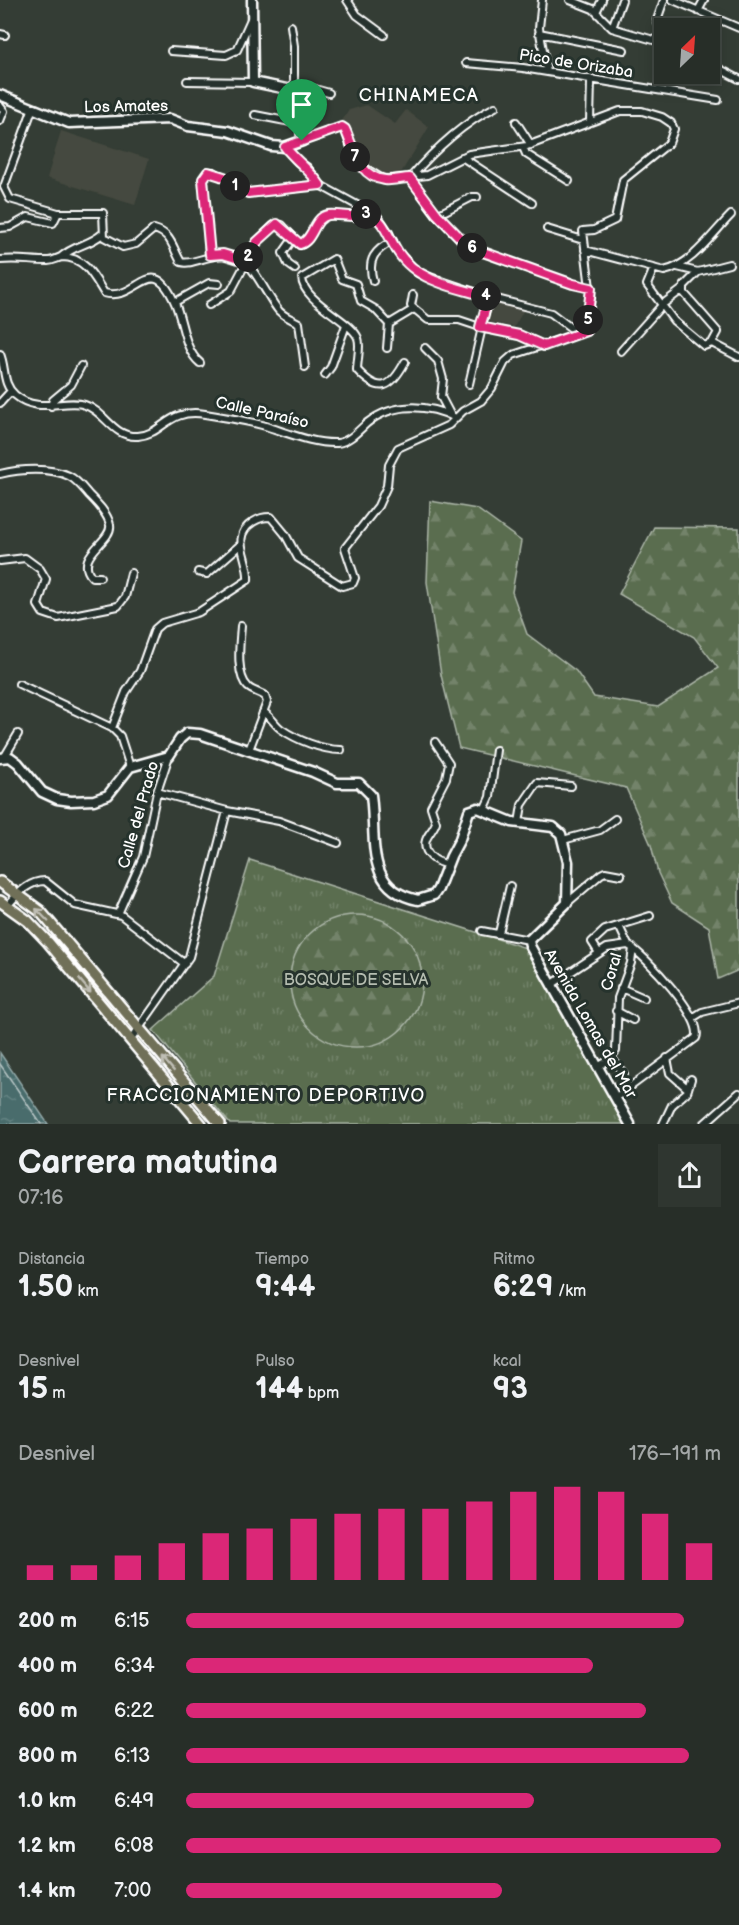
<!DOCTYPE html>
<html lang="es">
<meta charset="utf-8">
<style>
:root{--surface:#272e28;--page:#2f3630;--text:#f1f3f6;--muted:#a4a8a8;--line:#434a45;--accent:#db2777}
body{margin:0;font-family:"Balsamiq Sans",sans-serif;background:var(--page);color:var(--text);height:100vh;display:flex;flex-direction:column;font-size:22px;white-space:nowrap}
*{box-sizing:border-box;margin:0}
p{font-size:20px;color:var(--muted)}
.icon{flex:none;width:33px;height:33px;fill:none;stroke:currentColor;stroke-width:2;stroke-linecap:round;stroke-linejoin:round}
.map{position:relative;height:1124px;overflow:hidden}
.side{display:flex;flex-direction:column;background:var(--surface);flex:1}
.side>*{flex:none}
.needle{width:39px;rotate:25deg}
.buttons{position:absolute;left:654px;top:18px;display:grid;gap:12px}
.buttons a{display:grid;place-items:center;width:66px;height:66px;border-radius:0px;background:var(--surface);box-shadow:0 3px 15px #0003,0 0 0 2px var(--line);font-size:30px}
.pin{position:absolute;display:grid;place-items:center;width:51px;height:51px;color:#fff;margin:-62px -26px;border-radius:50% 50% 50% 0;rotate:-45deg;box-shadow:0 0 6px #0007}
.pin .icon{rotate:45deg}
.km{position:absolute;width:30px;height:30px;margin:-15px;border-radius:50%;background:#222;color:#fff;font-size:16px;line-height:30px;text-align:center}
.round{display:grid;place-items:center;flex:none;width:63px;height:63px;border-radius:0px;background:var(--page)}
.head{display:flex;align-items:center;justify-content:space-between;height:102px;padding:0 18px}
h1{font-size:33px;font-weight:800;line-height:45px}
.metrics{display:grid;grid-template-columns:repeat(3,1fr);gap:9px;height:102px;padding:6px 18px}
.metrics div{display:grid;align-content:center}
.metrics b{font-size:30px;font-weight:800}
.metrics small{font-size:16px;font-weight:400}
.metrics p{font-size:16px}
.chart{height:168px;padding:12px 18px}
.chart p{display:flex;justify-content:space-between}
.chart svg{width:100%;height:108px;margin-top:6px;stroke:var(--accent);stroke-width:6}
ul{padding:0 18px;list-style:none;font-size:20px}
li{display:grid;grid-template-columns:96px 72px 1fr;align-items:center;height:45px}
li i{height:15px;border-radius:8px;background:var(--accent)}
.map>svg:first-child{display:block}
.built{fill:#45493f}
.grass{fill:url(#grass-tufts);stroke:#acb6a8;stroke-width:1.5}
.forest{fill:url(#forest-firs);stroke:#acb6a8;stroke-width:1.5}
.water{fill:url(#water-ripples);stroke:#91a7a7;stroke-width:1.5}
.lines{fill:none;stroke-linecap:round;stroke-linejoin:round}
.shore{stroke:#b6c4c4;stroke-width:1.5}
.street-casing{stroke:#fff;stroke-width:10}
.secondary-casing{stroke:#fff;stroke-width:13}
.primary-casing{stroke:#fff;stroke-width:14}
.street{stroke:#26332d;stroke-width:6}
.secondary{stroke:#26332d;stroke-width:8}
.primary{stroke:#706f59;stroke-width:9}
.oneway{stroke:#bfbeb4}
.route-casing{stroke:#fff;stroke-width:12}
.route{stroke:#db2777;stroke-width:8}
.labels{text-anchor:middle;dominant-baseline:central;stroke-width:6;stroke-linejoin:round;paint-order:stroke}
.street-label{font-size:16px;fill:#fff;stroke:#26332d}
.park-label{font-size:16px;fill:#b5bdb0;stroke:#26332d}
.neighbourhood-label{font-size:18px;letter-spacing:1.5px;fill:#fff;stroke:#26332d}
</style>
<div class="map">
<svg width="739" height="1124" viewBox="0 0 739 1124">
<defs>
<pattern id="grass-tufts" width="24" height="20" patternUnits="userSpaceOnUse" patternTransform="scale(1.5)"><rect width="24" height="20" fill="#5a6d50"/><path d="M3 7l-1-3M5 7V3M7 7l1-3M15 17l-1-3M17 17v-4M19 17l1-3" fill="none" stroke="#73836a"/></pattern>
<pattern id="forest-firs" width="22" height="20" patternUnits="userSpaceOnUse" patternTransform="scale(1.5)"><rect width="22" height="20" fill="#5a6d50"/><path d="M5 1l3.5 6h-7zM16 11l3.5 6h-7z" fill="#73836a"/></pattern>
<pattern id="water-ripples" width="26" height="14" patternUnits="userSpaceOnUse" patternTransform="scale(1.5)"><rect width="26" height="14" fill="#486c6c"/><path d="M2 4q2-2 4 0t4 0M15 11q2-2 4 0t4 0" fill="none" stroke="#638282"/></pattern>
</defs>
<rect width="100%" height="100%" fill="#343d35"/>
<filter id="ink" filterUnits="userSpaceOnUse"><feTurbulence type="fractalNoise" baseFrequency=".0167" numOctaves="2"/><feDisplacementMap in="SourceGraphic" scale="12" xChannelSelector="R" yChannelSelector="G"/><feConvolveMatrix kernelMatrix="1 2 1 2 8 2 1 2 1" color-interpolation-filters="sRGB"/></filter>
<g filter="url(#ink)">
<!-- built -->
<path class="built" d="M367,105L395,124L406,110L429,127L399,176H381L370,169L356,155L348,129L340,124L349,110Z
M61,131L149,159L135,205L47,178Z
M492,300L525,308L514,327L486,321Z"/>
<!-- grass -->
<path class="grass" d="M250,860L526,948L625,1124H230L153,1030L214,976Z"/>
<!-- forest -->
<path class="forest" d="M430,501L477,509L521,541L512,592L527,634L576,671L594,697L658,707L718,668L694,637L619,594L654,527L739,528V970L718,979L709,927L672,903L658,873L651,845L626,788L459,748L441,675L427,582Z
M290 981a66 66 0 1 1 132 0a66 66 0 1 1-132 0Z"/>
<!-- water -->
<path class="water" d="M0,1053L48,1124H0Z"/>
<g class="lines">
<!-- shore -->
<path class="shore" d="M0,1064L41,1124"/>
<defs>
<path id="street" d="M347,0L357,15L384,35
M542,0L539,28L547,72
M570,0L593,9L612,28L664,43
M664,0L657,20L664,40
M673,0L739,28
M698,11L704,0
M596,12L602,0
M291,26L294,46V90
M612,28L622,0
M539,33L624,50
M0,34L5,35
M171,51L226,55L237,50L251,19
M466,63L523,68L718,100
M710,64L739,79
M187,81L253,82
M291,89H315L329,93
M0,106L4,111L0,121
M32,110L4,187L10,199L58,213H103L104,237L123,247L136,244L154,229C172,234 172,247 181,262C194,266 213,250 236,257C253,261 267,297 279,311C285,317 292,319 299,323L305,367
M255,115L301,124
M590,121L591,81
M516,122L531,145
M285,147L298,162L307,167L320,185L377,216L389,233L396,250L418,273L489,297L551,313L579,334
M523,147L526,154L569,181
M462,157L532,203
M410,178L437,215L469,247L573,284L591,288
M410,178C434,150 462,124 495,107
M437,215L472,197H477
M0,228L10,227L28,217L53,223L58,213
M547,229L583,240
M293,239L283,253L288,264L295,269
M585,250L664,271C692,265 712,234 731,215
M210,255L203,179L208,172H214L248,193L320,185
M61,257C74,245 90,245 102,234
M0,260C17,258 31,261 48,261C53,261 57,258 62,257C85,257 94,277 104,293C138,303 151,249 175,303C183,321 184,350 200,363
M677,267L698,272L729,264
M654,268L647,285L674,321L704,346L712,343L718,332L684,293V286L698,272
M373,281C367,260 374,250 393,241
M413,295L411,306L428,320H459L480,327L519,335L544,346
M175,302L209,283L219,284
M209,305L231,291L257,242L273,226L282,225L300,245C314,240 313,218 328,215C340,213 360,221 369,211
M389,324L375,309L361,301L356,284L342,279L334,259L302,278C303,302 352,321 358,338C361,346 357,361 357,370C380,395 391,388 405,362
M389,324L414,309
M712,343L739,357
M387,348L389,324
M425,348L438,361L443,379L441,397L450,414
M621,351L663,304L684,288
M0,354C6,368 2,384 15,395C38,415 66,398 85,405C106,412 113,438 138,436C164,434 167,408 205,414C224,417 243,420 262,425C286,432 312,444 337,443C349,442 359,430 367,423C393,402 428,404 456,418
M325,375L331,367L346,325
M469,384L489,297
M0,403L11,391
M51,406L53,400L71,385L81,366
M0,474C20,469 50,467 69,476C77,480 83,488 89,495C97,503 108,514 110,525C113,541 73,556 92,577H100
M0,561L25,558L40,569L46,579L38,605L43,613L58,618L118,606L125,597L131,573
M198,572L207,574L240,545
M241,626C240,641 235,675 248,687C252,691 259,692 265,696L267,702L249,750
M19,684L112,728L120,736L130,767
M263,712C271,716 274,724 281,729C297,740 322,750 341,750
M112,728L126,692L140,671L155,629L162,623L199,612L248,580C250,559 229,537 253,522C260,518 263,517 271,517L285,534L298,558L342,586L353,583L355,578L345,548L378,506L387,486L389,465L398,448L449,425L463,411L481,401L492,388L505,362L513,355L586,331L591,296L583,231L594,230L615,220L623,180L669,143L674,129L671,123L662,117L642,111H620L527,146L469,154L427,175L384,180L362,166L354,156L345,129L342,127L302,141
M435,742L449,763L446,778L431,807L436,822C434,829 428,834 426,840C422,853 436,863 447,864
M5,756L18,734
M157,792L227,811L279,821L338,843
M484,810L490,797L496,750
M519,823L522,805L537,783L571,786
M563,840L600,830L615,819
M567,903L601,874L605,872L621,875
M8,905C18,894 28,881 45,881L75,905L121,915L185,964
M118,914L143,857L157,792L169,756
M619,926L628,945
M482,931L529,940
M499,933L510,886
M599,953L592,942L605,930L650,916
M551,985L607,948L628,945
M621,988L644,998
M616,1011L633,1020
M694,1017L702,1012L739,1003
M130,1041L189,957L227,811
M611,1057L624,1074
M667,1058L670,1073L688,1089
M597,1067L606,1062L616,1051L618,998L631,963L633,948
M615,1098L696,1038C705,1019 645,955 628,945
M663,1124L672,1105L687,1092L691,1079
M704,1124L739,1093"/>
<path id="secondary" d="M252,0L253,82L287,89
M0,95L69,123L170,119L188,126L228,131L271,146L285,147L302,141L301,124L294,90
M0,758L10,757L18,763L42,792L57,799L71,801L94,800L108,795L130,767L169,756L180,739L187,733L200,734L313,772L337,783H359L371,795C377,838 363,889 418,900L434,895L438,889L451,856L460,839L469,811L478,808L512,822L553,827L561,834L568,862L567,903L529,940L530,946L630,1124"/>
<path id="primary" d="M0,882L40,911L220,1124
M0,901L28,921L48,942L201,1124"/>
</defs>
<!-- street casing -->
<use href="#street" class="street-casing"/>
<!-- secondary casing -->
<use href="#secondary" class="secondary-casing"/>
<!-- primary casing -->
<use href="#primary" class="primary-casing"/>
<!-- street -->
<use href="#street" class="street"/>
<!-- secondary -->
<use href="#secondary" class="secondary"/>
<!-- primary -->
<use href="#primary" class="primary"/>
</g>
<!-- one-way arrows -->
<defs><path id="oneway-shaft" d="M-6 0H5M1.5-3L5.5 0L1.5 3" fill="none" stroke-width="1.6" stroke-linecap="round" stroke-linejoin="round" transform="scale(1.5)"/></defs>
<g class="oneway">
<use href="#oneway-shaft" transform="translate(42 915) rotate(-134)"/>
<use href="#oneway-shaft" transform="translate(85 986) rotate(50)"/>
<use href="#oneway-shaft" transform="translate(168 1064) rotate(-130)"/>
</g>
</g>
<g class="lines" filter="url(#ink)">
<defs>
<path id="route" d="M342,127L345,129C354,148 358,177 385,180C393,181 402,178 410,178L437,214L469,247L573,284L591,288L586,331L544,346L519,335L480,327L489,297C458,288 417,282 398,252C388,237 385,222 369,211C360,221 340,213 328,215C313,218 314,240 300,244L277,224L257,242L245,261L223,254L210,255L203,179L208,172L224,177L248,193L320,185C310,170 296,161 285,147Z"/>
</defs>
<!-- route casing -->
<use href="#route" class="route-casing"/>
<!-- route -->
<use href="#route" class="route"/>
</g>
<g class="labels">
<!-- street labels -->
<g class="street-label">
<text transform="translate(576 64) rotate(9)">Pico de Orizaba</text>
<text transform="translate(126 107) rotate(-1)">Los Amates</text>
<text transform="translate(262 413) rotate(13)">Calle Paraíso</text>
<text transform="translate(139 815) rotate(-74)">Calle del Prado</text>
<text transform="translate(612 972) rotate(-74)">Coral</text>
<text transform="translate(590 1024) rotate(60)">Avenida Lomas del Mar</text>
</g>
<!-- park labels -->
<g class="park-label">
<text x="356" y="980">BOSQUE DE SELVA</text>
</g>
<!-- neighbourhood labels -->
<g class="neighbourhood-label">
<text x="419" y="95">CHINAMECA</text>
<text x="266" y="1095">FRACCIONAMIENTO DEPORTIVO</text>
</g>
</g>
</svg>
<div class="buttons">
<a><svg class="needle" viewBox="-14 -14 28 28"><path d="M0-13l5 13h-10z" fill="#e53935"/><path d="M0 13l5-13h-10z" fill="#a4a8a8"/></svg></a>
</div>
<div class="pin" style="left:302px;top:141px;background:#1e9e55"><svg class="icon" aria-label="arrive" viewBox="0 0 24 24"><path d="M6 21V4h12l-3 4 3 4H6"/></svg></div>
<b class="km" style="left:235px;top:186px">1</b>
<b class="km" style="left:248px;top:257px">2</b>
<b class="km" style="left:366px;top:214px">3</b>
<b class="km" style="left:486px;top:296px">4</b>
<b class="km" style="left:588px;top:320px">5</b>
<b class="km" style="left:472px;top:248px">6</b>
<b class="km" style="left:355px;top:157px">7</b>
</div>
<section class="side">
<div class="head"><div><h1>Carrera matutina</h1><p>07:16</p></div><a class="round"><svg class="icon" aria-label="share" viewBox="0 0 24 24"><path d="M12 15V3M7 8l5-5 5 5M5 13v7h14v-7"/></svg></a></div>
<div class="metrics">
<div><p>Distancia</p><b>1.50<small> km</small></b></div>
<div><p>Tiempo</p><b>9:44</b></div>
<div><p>Ritmo</p><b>6:29<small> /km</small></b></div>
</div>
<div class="metrics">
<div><p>Desnivel</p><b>15<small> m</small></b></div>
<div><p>Pulso</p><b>144<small> bpm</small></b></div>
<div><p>kcal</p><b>93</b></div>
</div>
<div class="chart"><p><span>Desnivel</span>176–191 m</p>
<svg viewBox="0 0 160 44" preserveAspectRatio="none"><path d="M5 44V38M15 44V38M25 44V34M35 44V29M45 44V25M55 44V23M65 44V19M75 44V17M85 44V15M95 44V15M105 44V12M115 44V8M125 44V6M135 44V8M145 44V17M155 44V29"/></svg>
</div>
<ul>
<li><b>200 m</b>6:15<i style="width:93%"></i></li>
<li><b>400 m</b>6:34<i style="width:76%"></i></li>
<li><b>600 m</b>6:22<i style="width:86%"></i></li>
<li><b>800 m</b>6:13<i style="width:94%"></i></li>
<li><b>1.0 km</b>6:49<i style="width:65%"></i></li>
<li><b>1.2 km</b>6:08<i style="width:100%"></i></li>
<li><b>1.4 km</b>7:00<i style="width:59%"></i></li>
</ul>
</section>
